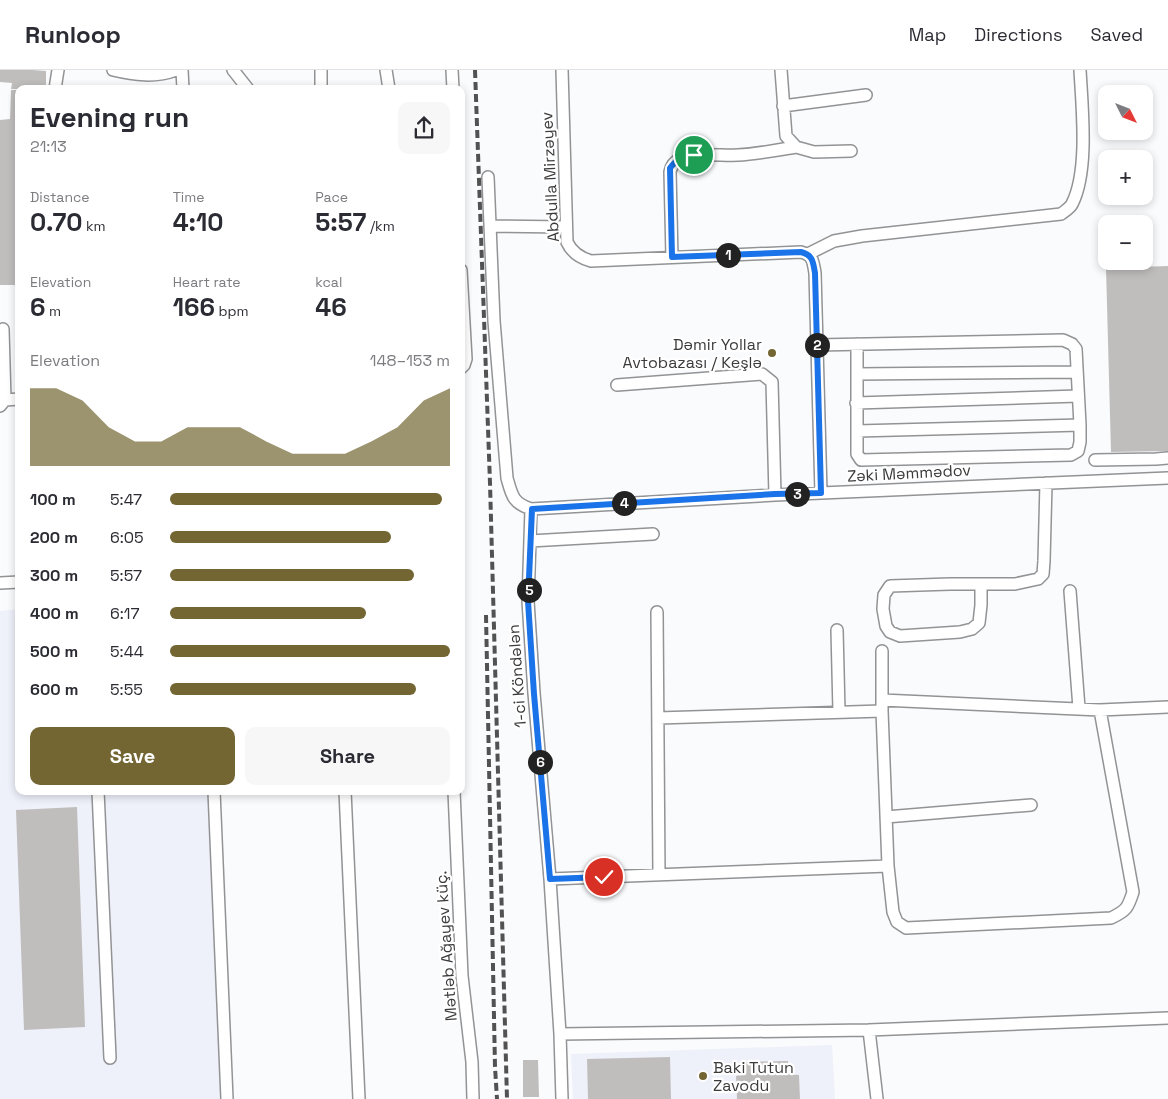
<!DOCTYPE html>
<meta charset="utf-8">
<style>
:root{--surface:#fff;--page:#f7f7f7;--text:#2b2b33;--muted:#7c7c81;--line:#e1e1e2;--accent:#736633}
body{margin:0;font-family:"Space Grotesk",sans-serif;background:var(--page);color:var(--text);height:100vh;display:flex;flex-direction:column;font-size:19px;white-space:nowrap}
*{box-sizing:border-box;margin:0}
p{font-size:16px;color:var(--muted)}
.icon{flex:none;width:28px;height:28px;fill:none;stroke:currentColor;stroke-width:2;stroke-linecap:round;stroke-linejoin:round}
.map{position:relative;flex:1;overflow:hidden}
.details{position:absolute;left:15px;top:15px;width:450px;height:710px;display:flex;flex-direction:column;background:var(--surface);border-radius:10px;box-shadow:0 2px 8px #0003}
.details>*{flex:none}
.needle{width:32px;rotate:132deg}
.tools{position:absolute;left:1098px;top:15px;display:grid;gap:10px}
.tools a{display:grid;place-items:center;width:55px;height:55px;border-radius:10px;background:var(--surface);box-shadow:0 2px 8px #0003;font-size:25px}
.pin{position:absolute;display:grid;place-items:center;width:42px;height:42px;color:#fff;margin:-21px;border:2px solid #fff;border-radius:50%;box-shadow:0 1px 5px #0007}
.km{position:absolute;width:25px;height:25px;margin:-12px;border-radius:50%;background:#222;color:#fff;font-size:14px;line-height:25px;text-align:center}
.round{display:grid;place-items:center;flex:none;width:52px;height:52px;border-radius:10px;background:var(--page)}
.overview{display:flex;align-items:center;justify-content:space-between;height:85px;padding:0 15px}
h1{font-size:28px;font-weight:700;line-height:38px}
.stats{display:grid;grid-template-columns:repeat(3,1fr);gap:8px;height:85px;padding:5px 15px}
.stats div{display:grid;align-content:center}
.stats b{font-size:25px;font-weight:700}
.stats small{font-size:14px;font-weight:400}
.stats p{font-size:14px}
.chart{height:140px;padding:10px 15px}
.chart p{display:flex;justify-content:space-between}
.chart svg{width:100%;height:90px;margin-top:5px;fill:var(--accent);opacity:.7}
.action{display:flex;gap:10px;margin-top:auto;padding:10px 15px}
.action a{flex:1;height:58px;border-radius:10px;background:var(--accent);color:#fff;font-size:20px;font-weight:700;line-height:58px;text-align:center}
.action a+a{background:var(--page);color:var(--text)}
ul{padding:0 15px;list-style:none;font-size:16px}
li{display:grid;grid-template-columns:80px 60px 1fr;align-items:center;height:38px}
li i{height:12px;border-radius:6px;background:var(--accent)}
header{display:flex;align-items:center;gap:30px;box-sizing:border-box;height:70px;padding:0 25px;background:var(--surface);border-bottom:1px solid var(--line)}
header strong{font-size:24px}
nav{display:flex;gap:28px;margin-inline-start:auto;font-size:18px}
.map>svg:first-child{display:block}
.built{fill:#eef0fa}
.building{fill:#c0bebd}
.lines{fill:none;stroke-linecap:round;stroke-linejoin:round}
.minor-casing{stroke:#929395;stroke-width:14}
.minor{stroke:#fff;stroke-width:11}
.rail{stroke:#525253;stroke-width:4;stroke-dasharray:8 4;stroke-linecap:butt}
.route-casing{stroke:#fff;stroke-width:10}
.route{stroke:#1a73e8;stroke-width:6}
.poi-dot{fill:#736633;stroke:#fff;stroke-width:2}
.labels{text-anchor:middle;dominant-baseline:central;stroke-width:4.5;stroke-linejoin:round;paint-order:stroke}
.street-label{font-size:16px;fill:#3b3b3c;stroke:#fff}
.poi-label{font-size:16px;fill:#3b3b3c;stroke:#fff;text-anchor:end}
</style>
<header>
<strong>Runloop</strong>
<nav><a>Map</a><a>Directions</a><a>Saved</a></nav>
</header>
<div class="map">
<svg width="1168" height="1029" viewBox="0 0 1168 1029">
<rect width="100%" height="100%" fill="#fafbfd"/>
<!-- built -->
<path class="built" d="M19,539V721H208L221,1029H0V541Z
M832,975L835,1029H573L571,984Z"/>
<!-- building -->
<path class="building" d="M0,0H33L46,1V19H11L12,13L0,12Z
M11,20H19V215H0V50L10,49Z
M1168,196V381L1111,382L1106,198Z
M77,737L85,957L24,960L16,740Z
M670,987L671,1029H588L587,989Z
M523,990H538L539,1027H523Z
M788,991V1004L799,1005L800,1029H737L736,1006L742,1005V992Z"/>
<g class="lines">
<defs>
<path id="minor" d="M113,0C134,5 155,8 176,0
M182,0L183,19
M233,0L248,19
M321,0V19
M386,0L389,19
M452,0L453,19
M562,0L567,172C572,183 580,188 591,191L801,182C813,185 813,191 815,203L821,423
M781,0L786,66L796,77L814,82L851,81
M55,19L58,0
M783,36L866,25
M488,107L494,251L507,408C512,426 513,433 531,439L528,531L534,623L550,809L560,964L562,1029
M491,156L566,157
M808,184L834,171L862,166L1061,144C1065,141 1070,138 1072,134C1089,101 1082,37 1080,0
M672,187L670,102C671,96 675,91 681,88C691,82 725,86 738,85C758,84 777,80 796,77
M461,200L466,289L464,295L461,298
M817,275L1063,270L1072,274L1076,279L1080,355V372L1078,381L1071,385L861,390L857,384V274
M857,304L1077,302
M617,315L762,304L772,312L775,425
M5,330L19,329
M856,333L1078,326
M0,336L5,330L3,259
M857,361L1080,355
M1095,390L1156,389L1168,388
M531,439L775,425L1168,408
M530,471L653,464
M0,513L19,512
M981,514V535L979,553L972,559L960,562L900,566L890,562L886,556L883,539L884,525L890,516L950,514H1015L1038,509L1043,504L1044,491L1046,413
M1070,521L1079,638
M657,542L659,804
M837,560L839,642
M882,581V641L888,796L893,842L897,852L906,858L1111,848C1126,841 1128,838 1133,822L1100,640
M882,630L1100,640L1168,637
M658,648L882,641
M98,721L110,988
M214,721L227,1029
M345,721L359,1029
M454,721L462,906L472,992L473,1029
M886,747L1031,735
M550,809L888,796
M869,960L877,1029
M560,964L869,960L1168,948"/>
</defs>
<!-- minor casing -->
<use href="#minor" class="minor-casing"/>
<!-- minor -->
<use href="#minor" class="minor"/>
<!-- rail -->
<path class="rail" d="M475,0L490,413L507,1029
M486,545L495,997L497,1029"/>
</g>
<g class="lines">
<defs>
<path id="route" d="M604,807L550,809L534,624L528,531L532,439L775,424L821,423L815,203C813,192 813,185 801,182L672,187L670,98C678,88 682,87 694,85"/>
</defs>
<!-- route casing -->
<use href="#route" class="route-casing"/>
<!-- route -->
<use href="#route" class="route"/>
</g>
<!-- markers -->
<g class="poi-dot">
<circle cx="772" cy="283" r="5"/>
<circle cx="703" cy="1006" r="5"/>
</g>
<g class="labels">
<!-- street labels -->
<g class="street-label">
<text transform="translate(550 107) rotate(-93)">Abdulla Mirzəyev</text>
<text transform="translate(909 403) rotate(-3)">Zəki Məmmədov</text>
<text transform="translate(517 606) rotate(-94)">1-ci Köndələn</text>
<text transform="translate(446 876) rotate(-94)">Mətləb Ağayev küç.</text>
</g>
<!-- poi labels -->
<g class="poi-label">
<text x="762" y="274">Dəmir Yollar<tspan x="762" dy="18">Avtobazası / Keşlə</tspan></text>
<text x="713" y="997" text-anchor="start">Baki Tutun<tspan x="713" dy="18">Zavodu</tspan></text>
</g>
</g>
</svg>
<div class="tools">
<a><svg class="needle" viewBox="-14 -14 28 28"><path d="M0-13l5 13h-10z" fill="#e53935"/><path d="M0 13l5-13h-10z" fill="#7c7c81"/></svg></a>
<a>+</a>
<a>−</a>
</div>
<div class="pin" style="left:694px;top:85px;background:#1e9e55"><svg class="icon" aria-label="arrive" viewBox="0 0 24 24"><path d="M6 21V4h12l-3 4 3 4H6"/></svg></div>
<div class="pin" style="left:604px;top:807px;background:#d93025"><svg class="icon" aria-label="check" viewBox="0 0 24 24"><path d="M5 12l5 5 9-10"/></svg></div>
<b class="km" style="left:728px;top:185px">1</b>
<b class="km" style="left:817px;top:275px">2</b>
<b class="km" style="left:797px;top:424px">3</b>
<b class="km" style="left:624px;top:433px">4</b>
<b class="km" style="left:529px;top:520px">5</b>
<b class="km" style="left:540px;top:692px">6</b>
<section class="details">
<div class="overview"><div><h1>Evening run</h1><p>21:13</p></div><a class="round"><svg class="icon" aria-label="share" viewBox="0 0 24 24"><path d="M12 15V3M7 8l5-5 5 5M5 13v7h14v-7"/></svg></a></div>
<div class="stats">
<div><p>Distance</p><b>0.70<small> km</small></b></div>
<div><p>Time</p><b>4:10</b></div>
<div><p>Pace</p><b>5:57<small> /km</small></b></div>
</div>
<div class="stats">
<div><p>Elevation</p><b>6<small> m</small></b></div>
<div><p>Heart rate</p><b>166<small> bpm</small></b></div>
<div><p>kcal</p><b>46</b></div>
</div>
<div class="chart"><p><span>Elevation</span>148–153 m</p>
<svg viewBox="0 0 160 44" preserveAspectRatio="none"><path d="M0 44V6L10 6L20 12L30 25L40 32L50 32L60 25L70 25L80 25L90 32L100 38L110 38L120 38L130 32L140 25L150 12L160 6V44z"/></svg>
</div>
<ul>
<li><b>100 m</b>5:47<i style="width:97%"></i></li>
<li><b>200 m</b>6:05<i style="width:79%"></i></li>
<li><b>300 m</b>5:57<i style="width:87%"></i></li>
<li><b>400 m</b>6:17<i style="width:70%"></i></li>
<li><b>500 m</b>5:44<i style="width:100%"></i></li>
<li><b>600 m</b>5:55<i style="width:88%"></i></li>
</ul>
<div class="action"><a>Save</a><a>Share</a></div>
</section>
</div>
